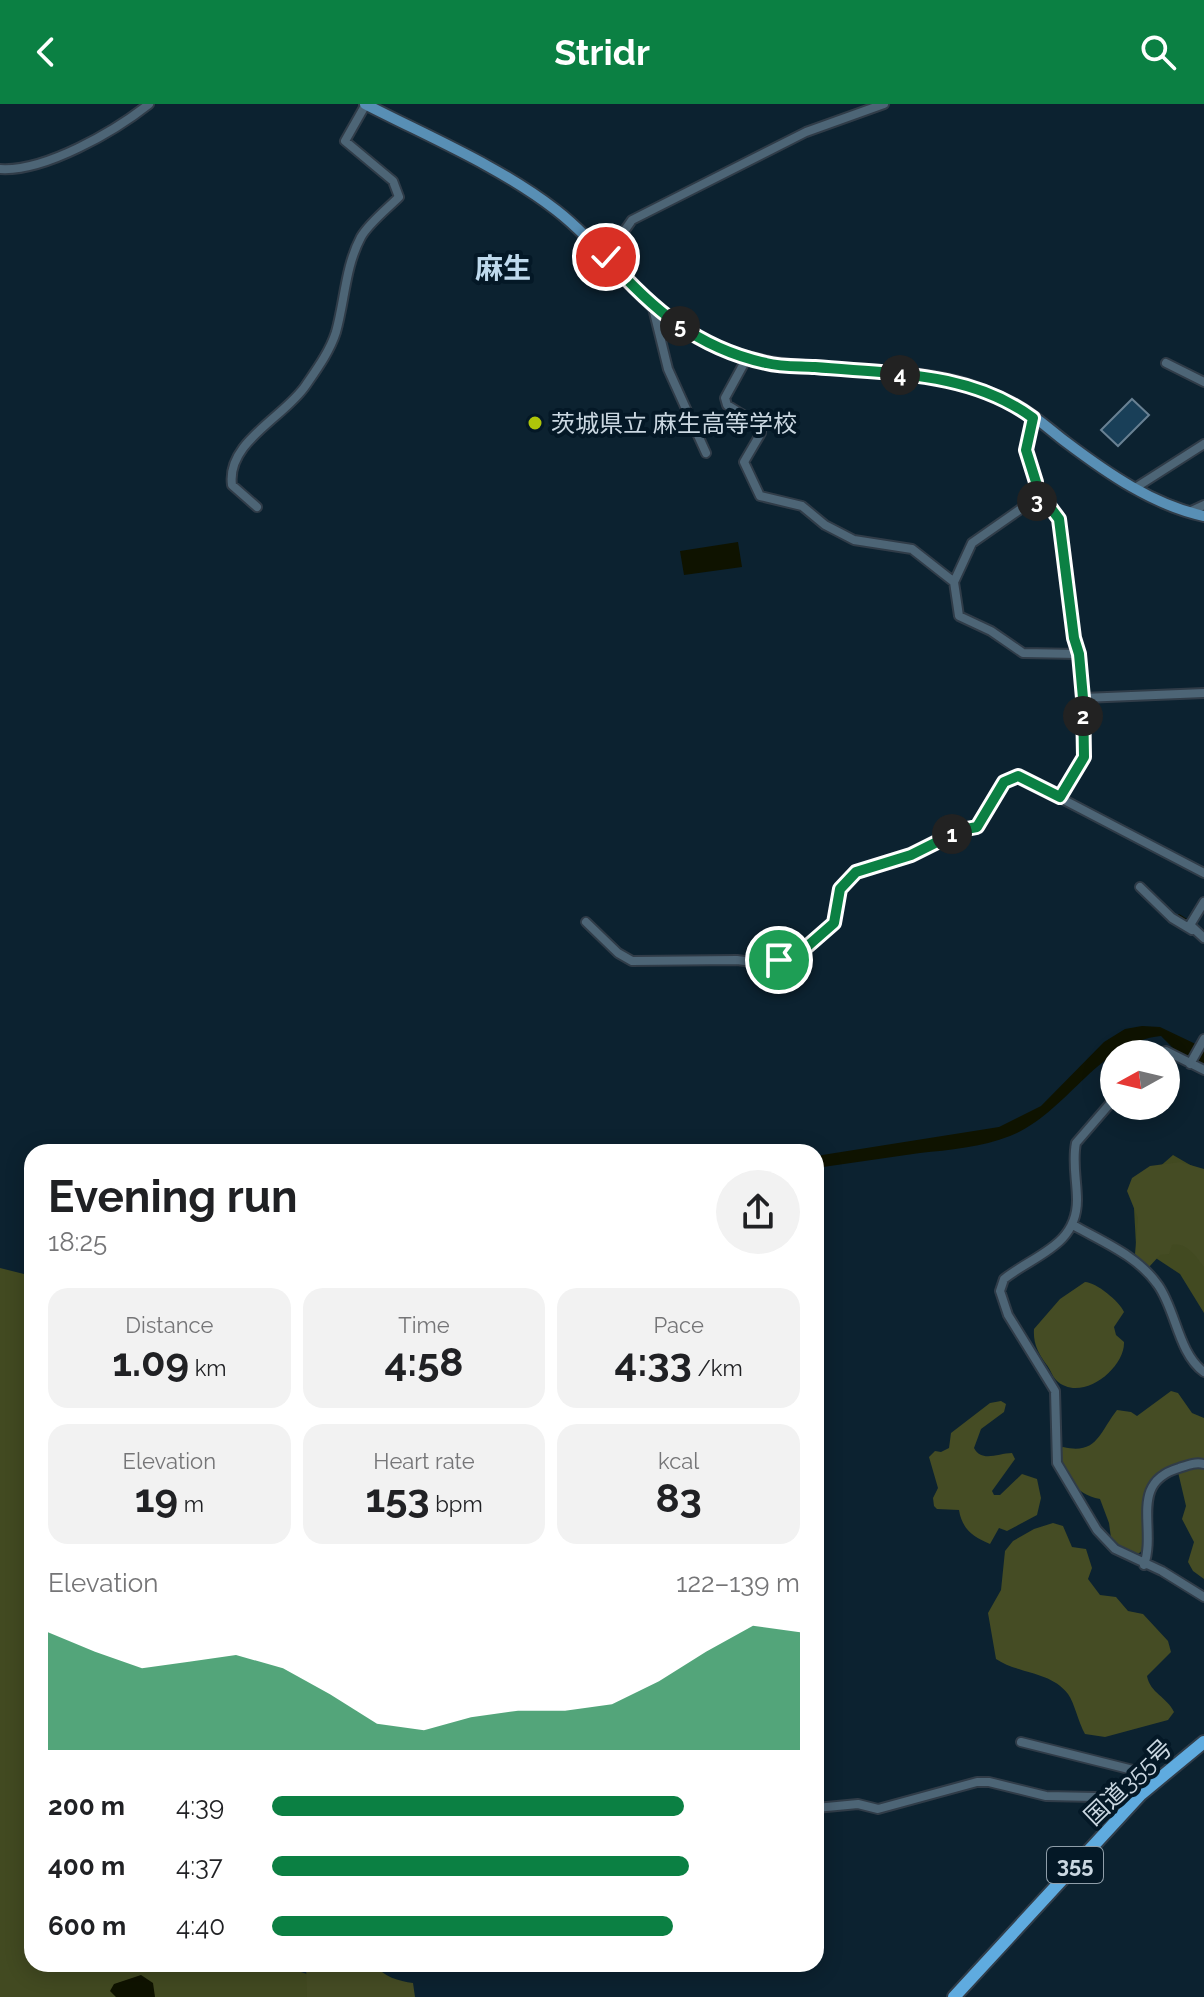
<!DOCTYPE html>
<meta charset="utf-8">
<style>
:root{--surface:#fff;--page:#f2f2f2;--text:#202124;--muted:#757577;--accent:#0b8043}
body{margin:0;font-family:Raleway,"Noto Sans JP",sans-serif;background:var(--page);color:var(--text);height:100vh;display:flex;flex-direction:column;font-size:30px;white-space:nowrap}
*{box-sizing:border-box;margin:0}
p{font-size:26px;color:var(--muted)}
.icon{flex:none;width:44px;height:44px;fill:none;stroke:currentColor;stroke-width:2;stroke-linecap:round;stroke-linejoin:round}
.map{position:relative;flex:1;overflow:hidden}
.details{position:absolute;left:24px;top:1040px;width:800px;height:828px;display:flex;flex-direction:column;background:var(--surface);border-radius:24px;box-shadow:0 4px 20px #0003}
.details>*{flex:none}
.needle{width:52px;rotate:262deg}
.controls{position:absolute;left:1100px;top:936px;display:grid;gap:16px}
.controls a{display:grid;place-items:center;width:80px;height:80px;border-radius:50%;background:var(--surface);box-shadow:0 4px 20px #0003;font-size:40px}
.pin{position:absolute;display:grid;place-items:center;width:68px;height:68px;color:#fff;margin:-34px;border:4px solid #fff;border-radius:50%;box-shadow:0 2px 8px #0007}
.km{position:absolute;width:40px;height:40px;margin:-20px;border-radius:50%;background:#222;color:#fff;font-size:22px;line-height:40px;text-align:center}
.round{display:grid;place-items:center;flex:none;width:84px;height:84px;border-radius:42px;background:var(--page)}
.overview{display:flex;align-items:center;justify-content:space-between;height:136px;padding:0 24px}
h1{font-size:44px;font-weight:700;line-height:60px}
.figures{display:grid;grid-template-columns:repeat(3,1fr);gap:12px;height:136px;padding:8px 24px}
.figures div{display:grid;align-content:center;border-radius:20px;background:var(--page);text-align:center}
.figures b{font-size:40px;font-weight:700}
.figures small{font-size:22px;font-weight:400}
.figures p{font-size:22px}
.chart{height:224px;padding:16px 24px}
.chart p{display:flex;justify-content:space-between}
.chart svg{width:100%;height:144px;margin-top:8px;fill:var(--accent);opacity:.7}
ul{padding:0 24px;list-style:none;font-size:26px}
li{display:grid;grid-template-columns:128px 96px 1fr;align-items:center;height:60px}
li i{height:20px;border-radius:10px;background:var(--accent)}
header{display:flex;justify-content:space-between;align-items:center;height:104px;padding:0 24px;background:var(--accent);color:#fff;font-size:36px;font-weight:700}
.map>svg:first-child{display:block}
.green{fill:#424a21}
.forest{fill:#454c24}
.water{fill:#0f1300}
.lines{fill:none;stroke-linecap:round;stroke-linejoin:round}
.stream{stroke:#0f1300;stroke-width:2}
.building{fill:#193f58;stroke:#698193;stroke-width:2}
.minor-casing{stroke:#303c48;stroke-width:12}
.major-casing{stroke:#303c48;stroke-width:14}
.highway-casing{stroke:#303c48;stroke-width:16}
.minor{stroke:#4d6576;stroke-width:8}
.major{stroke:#588fb5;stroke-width:10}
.highway{stroke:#5fabdf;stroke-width:12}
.route-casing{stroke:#fff;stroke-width:16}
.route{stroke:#0b8043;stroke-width:10}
.poi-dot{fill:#aec509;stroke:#041826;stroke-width:3}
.labels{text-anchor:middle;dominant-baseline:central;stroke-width:8;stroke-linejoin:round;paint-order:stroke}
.shield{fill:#041826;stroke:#8f9ea9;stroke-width:2}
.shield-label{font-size:22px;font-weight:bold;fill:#cad7e1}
.poi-label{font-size:24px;fill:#cad7e1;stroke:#041826;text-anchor:start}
.street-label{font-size:24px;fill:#cad7e1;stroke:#041826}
.quarter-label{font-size:28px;font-weight:bold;fill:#bfdaed;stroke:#041826}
</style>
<header><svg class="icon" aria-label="back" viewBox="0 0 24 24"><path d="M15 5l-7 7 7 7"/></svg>Stridr<svg class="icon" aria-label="search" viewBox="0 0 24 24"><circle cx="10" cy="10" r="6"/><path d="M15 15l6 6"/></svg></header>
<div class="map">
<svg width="1204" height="1893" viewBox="0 0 1204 1893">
<rect width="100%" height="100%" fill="#0c2230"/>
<!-- green -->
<path class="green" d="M1173,1051L1204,1069V1209L1180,1170L1136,1141L1133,1086Z
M0,1164L32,1172V1860H275L346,1882L369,1893H0Z"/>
<!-- forest -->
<path class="forest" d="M1180,1058L1204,1065V1163C1196,1153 1187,1138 1172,1141L1169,1150L1160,1151L1149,1163L1135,1150L1138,1114L1127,1087L1132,1074L1150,1062Z
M1085,1178C1096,1178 1120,1198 1124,1208L1114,1223L1116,1231L1124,1238C1125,1265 1080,1300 1056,1276C1052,1272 1050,1264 1046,1260C1038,1249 1033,1239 1034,1225L1060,1195Z
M1171,1287L1178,1289L1192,1309L1204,1314V1475L1193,1467L1188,1458L1194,1438L1182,1415L1186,1402L1178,1368L1164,1365C1135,1387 1149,1415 1143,1446L1138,1450L1112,1441L1109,1419L1100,1395C1074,1390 1064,1371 1058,1346L1063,1343C1097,1351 1099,1329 1117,1306L1131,1308L1137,1312Z
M1001,1297L1006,1300L1004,1308L981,1325L974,1344C982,1359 998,1349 1012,1349L1015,1355L992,1387L994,1391H1000L1022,1370L1037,1375L1041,1394L1037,1411L1007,1427L999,1424L990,1440C973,1433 962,1425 959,1406L937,1405L934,1402L933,1394L938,1384L929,1353L935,1347L941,1348L949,1344L951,1329L990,1299Z
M1053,1419L1063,1422L1072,1443L1086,1445L1092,1464L1088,1475L1100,1491L1116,1493L1128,1507L1143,1510L1168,1537L1171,1548L1147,1572C1150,1589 1167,1593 1174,1608L1168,1616L1105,1633L1085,1630C1078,1618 1075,1600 1068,1590C1051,1567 1018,1570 996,1555L988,1509L1001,1486L1005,1447L1013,1437L1034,1425Z
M306,1860H375C383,1873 399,1877 413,1879L415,1893H307Z"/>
<!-- water -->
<path class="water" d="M738,438L742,463L684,471L680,447Z
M1142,922L1160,923L1204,944V961L1174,945L1161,932C1097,938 1068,1009 1010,1032C982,1043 949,1046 920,1049C885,1054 851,1059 816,1064V1052L999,1023L1041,1002L1104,938L1125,925Z
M141,1871L153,1879L155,1893H116L110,1887L114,1880Z"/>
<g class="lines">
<!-- stream -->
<path class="stream" d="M1179,811L1187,816
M1196,822L1204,827"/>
</g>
<!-- building -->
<path class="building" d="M1132,295L1149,311L1118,342L1101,326Z"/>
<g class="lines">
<defs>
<path id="minor" d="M0,65C45,68 115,27 149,0
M606,153L632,116L806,28L884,0
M653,204L668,265L706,349
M748,252L725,294L727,301L761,322V329L744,358L760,392L802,402L825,421L854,436L912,445L954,478L959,512L991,527L1023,549L1079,550
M1166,259L1204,278
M1135,384L1204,340
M1035,395L1050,403L1059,415L1074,534L1079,550L1084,653L1060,693
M257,403L232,381C226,338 285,313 306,281C317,265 330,247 336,228C345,196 345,163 361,133C369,119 387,105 399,93L393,77L345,37L366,0
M1189,408L1204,401
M954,478L972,439L1035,395L1036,378L1026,346L1033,314
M1083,594L1204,589
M1140,783L1172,814L1192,826
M1204,798L1190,821L1204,834
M586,818L618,849L632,857L737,856L768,860L779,856L802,847L834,819L840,785L856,768L911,751L961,726L977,723L1004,678L1018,672L1204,769
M1155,950L1166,947L1204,966
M1190,960L1204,935
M1114,995L1076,1039C1072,1058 1077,1077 1077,1096C1077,1142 1034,1151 1004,1175L1000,1187L1008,1211L1055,1287L1057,1359L1097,1426L1115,1445L1162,1467L1204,1493
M1073,1121C1103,1138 1138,1152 1158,1181C1176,1206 1178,1249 1204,1268
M1144,1461C1157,1424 1128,1379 1179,1364C1188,1361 1195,1358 1204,1360
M1021,1638L1145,1669L1157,1676
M816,1704L858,1700L878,1705L977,1678H989L1046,1692L1096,1693L1129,1703"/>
<path id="major" d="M365,0C429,33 499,62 556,106C609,147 642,209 705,238C784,275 872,258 955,277C974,281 994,291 1012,299C1031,308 1049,325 1066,338C1107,369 1153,401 1204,412"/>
<path id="highway" d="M954,1893L1141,1690L1204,1638"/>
</defs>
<!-- minor casing -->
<use href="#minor" class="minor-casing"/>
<!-- major casing -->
<use href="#major" class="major-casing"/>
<!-- highway casing -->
<use href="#highway" class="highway-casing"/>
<!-- minor -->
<use href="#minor" class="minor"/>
<!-- major -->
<use href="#major" class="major"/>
<!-- highway -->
<use href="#highway" class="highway"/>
</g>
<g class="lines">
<defs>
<path id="route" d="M606,153C652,205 697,244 766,259C782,263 799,262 815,263C890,270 970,267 1033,314L1026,346L1036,378L1035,395L1050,403L1059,415L1074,534L1079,550L1083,594L1084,653L1060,693L1018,672L1004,678L977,723L961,726L911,751L856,768L840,785L834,819L802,847L779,856"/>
</defs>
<!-- route casing -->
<use href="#route" class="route-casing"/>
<!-- route -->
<use href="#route" class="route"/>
</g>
<!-- markers -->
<circle class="poi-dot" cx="535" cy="319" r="8"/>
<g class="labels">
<!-- shield labels -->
<rect class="shield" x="1047" y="1743" width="56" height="36" rx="6"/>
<g class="shield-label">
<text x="1075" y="1761">355</text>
</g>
<!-- poi labels -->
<g class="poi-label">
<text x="551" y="319">茨城県立 麻生高等学校</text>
</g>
<!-- street labels -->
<g class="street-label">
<text transform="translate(1128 1678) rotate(-44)">国道355号</text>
</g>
<!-- quarter labels -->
<g class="quarter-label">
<text x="503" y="164">麻生</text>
</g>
</g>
</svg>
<div class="controls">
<a><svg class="needle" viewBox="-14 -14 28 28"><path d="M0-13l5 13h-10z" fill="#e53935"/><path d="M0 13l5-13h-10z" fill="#757577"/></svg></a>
</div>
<div class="pin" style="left:779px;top:856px;background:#1e9e55"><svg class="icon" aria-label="arrive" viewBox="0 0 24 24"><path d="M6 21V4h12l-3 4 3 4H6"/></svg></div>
<div class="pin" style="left:606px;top:153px;background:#d93025"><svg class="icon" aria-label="check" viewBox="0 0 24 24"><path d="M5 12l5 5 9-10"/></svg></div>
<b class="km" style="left:952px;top:730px">1</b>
<b class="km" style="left:1083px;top:612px">2</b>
<b class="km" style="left:1037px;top:397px">3</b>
<b class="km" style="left:900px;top:271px">4</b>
<b class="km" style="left:680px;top:222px">5</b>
<section class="details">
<div class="overview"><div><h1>Evening run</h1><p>18:25</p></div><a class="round"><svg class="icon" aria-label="share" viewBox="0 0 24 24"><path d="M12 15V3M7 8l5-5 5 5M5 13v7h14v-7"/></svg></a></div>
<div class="figures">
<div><p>Distance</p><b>1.09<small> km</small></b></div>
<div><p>Time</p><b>4:58</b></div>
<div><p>Pace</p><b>4:33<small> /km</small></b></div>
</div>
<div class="figures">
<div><p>Elevation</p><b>19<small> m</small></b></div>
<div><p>Heart rate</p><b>153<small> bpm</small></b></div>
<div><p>kcal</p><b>83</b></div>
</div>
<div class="chart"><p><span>Elevation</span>122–139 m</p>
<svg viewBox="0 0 160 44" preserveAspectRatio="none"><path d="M0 44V8L10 14L20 19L30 17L40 15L50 19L60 27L70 36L80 38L90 34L100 32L110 32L120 30L130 23L140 14L150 6L160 8V44z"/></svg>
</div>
<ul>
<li><b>200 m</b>4:39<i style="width:78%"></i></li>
<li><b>400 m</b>4:37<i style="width:79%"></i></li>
<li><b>600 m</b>4:40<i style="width:76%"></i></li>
</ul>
</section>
</div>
